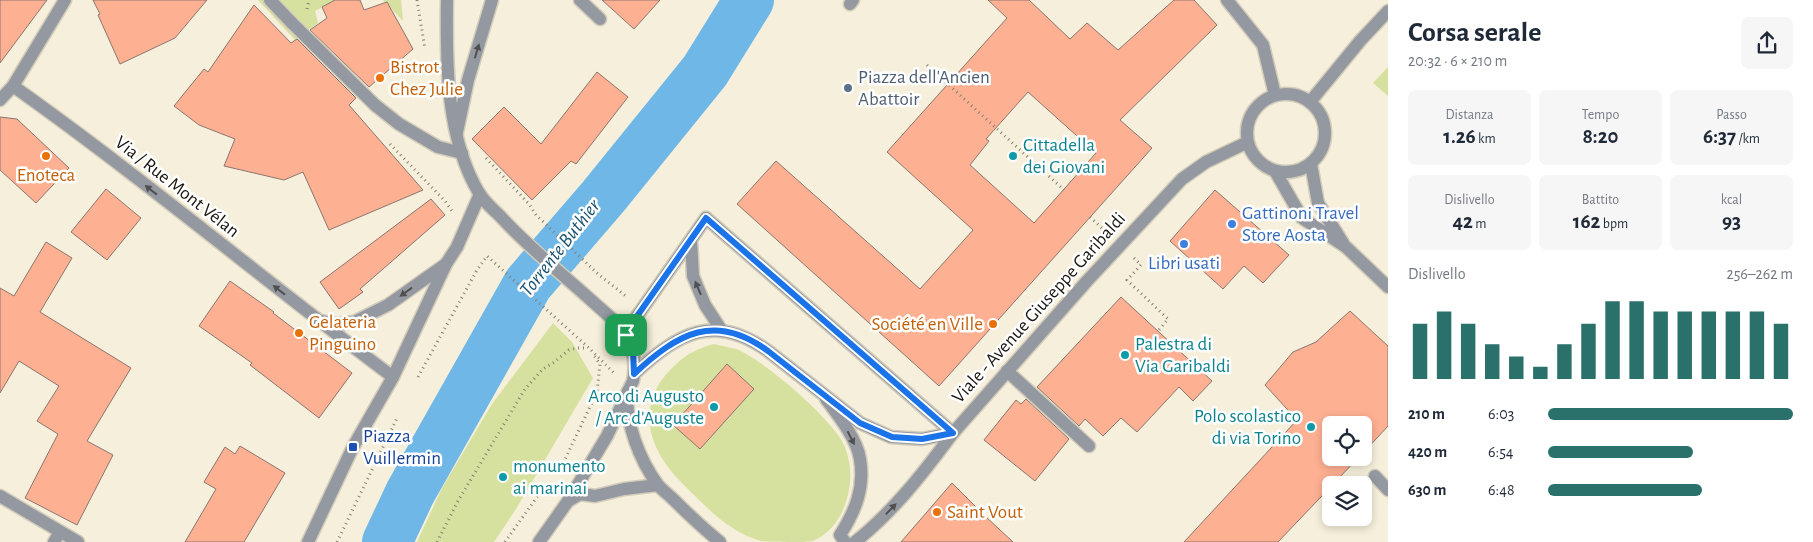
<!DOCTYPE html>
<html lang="it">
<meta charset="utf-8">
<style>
:root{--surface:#fff;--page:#f6f6f7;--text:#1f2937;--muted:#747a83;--accent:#29716a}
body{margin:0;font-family:"Alegreya Sans",sans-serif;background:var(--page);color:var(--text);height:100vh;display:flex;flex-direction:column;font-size:19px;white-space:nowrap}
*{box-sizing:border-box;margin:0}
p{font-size:16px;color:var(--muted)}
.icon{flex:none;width:28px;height:28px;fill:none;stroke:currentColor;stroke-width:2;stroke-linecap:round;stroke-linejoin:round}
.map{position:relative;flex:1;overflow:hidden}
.side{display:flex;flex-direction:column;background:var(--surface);width:425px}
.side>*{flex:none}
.tools{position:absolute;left:1322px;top:416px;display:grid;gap:10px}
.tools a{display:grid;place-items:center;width:50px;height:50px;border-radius:8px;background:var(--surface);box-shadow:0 2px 8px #0003;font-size:25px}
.pin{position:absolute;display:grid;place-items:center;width:42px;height:42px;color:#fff;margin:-21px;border-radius:10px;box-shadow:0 2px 8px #0006}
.round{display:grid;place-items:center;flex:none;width:52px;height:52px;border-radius:8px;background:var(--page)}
.summary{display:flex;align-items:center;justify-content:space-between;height:85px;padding:0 20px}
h1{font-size:28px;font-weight:700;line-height:38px}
.metrics{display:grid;grid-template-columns:repeat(3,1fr);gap:8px;height:85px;padding:5px 20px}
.metrics div{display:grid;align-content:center;border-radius:8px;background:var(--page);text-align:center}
.metrics b{font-size:21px;font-weight:700}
.metrics small{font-size:14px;font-weight:400}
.metrics p{font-size:14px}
.chart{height:140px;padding:10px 20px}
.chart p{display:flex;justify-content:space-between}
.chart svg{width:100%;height:90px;margin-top:5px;stroke:var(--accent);stroke-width:6}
ul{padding:0 20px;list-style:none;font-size:16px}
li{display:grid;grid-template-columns:80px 60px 1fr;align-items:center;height:38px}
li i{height:12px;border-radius:6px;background:var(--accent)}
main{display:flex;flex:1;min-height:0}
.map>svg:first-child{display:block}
.green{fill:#d6e19f}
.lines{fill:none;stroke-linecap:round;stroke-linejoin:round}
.river{stroke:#6eb7e7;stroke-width:50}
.building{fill:#feb092;stroke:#8b766f;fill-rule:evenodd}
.service-casing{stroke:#d2ccba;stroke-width:15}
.pedestrian-casing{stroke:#d2ccba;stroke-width:15}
.minor-casing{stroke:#d2ccba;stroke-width:15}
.tertiary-casing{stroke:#d2ccba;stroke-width:15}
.path{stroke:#837f72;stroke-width:3;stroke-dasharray:1 4;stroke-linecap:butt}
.service{stroke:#9498a0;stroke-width:12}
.pedestrian{stroke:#9498a0;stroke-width:12}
.minor{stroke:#9498a0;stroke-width:12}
.tertiary{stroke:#9498a0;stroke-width:12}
.oneway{fill:#505050}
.route-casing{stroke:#fff;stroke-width:10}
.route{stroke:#1a73e8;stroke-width:6}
.food-dot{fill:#e8710a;stroke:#fff;stroke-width:2}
.service-dot{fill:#5c6f8a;stroke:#fff;stroke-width:2}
.culture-dot{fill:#0f9aa8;stroke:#fff;stroke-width:2}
.shop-dot{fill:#3f7fe0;stroke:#fff;stroke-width:2}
.transit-dot{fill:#1a4fb4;stroke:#fff;stroke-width:2}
.labels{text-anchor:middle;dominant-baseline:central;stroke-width:5;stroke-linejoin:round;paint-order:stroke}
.food-label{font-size:19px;fill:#c56008;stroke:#fff;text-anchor:start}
.service-label{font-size:19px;fill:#4e5e75;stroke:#fff;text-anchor:start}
.culture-label{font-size:19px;fill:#0d838f;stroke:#fff;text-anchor:start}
.street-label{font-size:19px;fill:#18160f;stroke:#fff}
.shop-label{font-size:19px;fill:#366cbe;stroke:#fff;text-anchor:start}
.transit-label{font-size:19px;fill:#164399;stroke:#fff;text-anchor:start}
.water-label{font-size:20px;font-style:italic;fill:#195171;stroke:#fff}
</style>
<main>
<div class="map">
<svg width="1388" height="542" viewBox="0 0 1388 542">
<rect width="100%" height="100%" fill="#f6efdb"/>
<!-- green -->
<path class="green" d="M258,0H335L315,11L318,23L295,40Z
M383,0H401L403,21Z
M1388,67V96L1373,83Z
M553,323L572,342L593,378L516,509L494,542H417L442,488L492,404Z
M714,344C721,346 729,347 736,349C763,359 835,421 845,447C852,466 852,483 846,502C840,520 830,533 813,541C807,542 798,542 791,542C781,542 769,542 761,541C735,534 714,515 696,497C684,485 672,474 663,460C643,428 644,395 672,368C678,362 686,355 693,352C700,348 707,346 714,344Z"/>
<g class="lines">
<!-- river -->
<path class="river" d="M387,542L410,493L528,284L603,197L705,71L749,0"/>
</g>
<!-- building -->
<path class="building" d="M0,0H47L0,63Z
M93,0H207L175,38L120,64L98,15L100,14Z
M335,0H360L364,10L387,2L413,49L369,87L310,30L327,18L322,7Z
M602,0H660L634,29Z
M988,0H1029L1070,39L1087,23L1118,50L1174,0H1194L1217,25L1120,120L1152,148L939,386L737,204L776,161L920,289L973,230L887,152L1007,18ZM1028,92L1096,153L1034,223L970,165L989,141L986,139Z
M254,5L291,43L297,39L356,98L349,105L423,190L329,230L303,172L284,180L224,166L235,139L199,125L174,106L204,69L208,72Z
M597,72L628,97L576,164L571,161L532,200L472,139L504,107L541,144Z
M0,117L17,119L69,168L36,203L0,170Z
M106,189L141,218L107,260L71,232Z
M1215,190L1289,255L1263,283L1244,266L1223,289L1170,241Z
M431,199L445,215L360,289L363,292L339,309L320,282Z
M46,242L72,258L40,312L131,368L87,441L113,455L77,525L25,498L58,434L37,421L59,386L19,361L0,393V288L14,296Z
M230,281L274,312L273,313L352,373L319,418L250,365L252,363L199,326Z
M1121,297L1212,381L1193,401L1179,387L1137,432L1121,418L1103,436L1085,419L1079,426L1037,387Z
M1350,311L1388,346V426L1364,452V425H1331V458H1358L1278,542H1184L1297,420L1265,385L1293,352L1316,342Z
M727,364L754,389L700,449L673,425Z
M1026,399L1069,439L1035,481L984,440L1016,400L1021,404Z
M240,446L285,473L244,542H185L216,489L204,482L225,447L235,454Z
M952,483L986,517L1013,542H901Z"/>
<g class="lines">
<defs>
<path id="service" d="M580,0L600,19
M850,4L853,0
M691,240L693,276L705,305L722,331
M626,335L628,329L706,218
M1007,371L1089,446
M1375,476L1388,490
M54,542L60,532"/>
<path id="pedestrian" d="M270,0L292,23
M706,218L953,433
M628,391C624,421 640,461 658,485C662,490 669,495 674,500C689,515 704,529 720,542
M568,501L580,494L595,496L624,489L658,485"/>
<path id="minor" d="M1227,0L1263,45L1275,95
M292,23L375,105L399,124L438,147L462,153
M13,86C143,178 265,281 393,377
M0,100L13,86L65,0
M457,132L468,80L492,0
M1311,164L1318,203L1343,243
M1275,171L1302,218L1346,247L1388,287
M321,321L336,324L354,322L388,305L446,264
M826,399C838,415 857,439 860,459C865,488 855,512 840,535L845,542
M0,496L78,542
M855,542C894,511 924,472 953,433"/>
<path id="tertiary" d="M447,0C446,62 446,138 479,193C484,202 493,209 500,216C528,247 561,273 592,301C604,312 619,323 627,337C634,349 636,367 633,381L607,436L568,501L539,542
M1247 133a39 39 0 1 1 78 0a39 39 0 1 1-78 0Z
M1310,102L1360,41L1388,11
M634,374C678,333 714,312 768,351L860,423L891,437L922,439L953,433L1087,281L1182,179L1206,162L1248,142
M308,542L353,447L393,377L446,264L457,247L480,194"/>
</defs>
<!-- service casing -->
<use href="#service" class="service-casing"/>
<!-- pedestrian casing -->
<use href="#pedestrian" class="pedestrian-casing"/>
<!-- minor casing -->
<use href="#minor" class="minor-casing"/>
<!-- tertiary casing -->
<use href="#tertiary" class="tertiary-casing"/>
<!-- path -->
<path class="path" d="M417,0L425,49
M307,9L309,0
M927,65L1064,190
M390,144L445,201L452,211
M486,158L529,204L536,215L598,274L627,297
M1090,217L1106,232
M1134,258L1141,265L1127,280L1168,319L1158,331
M418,377L477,270L487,256L589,348L614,373
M559,472L597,392L600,364L593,354
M337,542L398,416
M437,542L458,501L525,389L543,369L553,363L569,350L577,348H588
M505,542L537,497L550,491"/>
<!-- service -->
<use href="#service" class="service"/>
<!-- pedestrian -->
<use href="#pedestrian" class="pedestrian"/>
<!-- minor -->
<use href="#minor" class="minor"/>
<!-- tertiary -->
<use href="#tertiary" class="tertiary"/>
</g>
<!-- one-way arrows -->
<defs><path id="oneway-solid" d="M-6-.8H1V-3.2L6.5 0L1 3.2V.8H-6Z" transform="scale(1.25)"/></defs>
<g class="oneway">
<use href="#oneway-solid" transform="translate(477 51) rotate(-73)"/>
<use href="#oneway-solid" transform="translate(151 190) rotate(-142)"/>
<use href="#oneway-solid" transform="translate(698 288) rotate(-113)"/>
<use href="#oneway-solid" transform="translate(279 290) rotate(-142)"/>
<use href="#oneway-solid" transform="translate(406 292) rotate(144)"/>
<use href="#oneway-solid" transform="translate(851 438) rotate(63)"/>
<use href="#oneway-solid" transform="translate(891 509) rotate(-46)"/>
</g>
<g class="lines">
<defs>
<path id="route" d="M706,218L953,433L922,439L892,437L860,423L768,351C715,312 678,333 634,374L633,349L626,335L628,329Z"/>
</defs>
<!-- route casing -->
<use href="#route" class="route-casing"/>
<!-- route -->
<use href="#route" class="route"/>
</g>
<!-- markers -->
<g class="food-dot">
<circle cx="380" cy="78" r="5"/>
<circle cx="46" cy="156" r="5"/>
<circle cx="993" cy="324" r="5"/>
<circle cx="299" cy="333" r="5"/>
<circle cx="937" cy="512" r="5"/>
</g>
<circle class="service-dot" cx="848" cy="88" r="5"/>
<g class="culture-dot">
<circle cx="1013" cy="156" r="5"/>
<circle cx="1125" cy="355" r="5"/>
<circle cx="714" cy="407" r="5"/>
<circle cx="1311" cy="427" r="5"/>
<circle cx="503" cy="477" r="5"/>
</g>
<g class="shop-dot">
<circle cx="1232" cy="224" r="5"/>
<circle cx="1184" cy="244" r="5"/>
</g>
<rect class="transit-dot" x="348" y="442" width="10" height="10" rx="2.5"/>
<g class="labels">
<!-- food labels -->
<g class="food-label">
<text x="390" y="67">Bistrot<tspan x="390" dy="22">Chez Julie</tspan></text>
<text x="46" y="175" text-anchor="middle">Enoteca</text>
<text x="309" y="322">Gelateria<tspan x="309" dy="22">Pinguino</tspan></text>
<text x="983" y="324" text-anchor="end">Société en Ville</text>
<text x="947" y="512">Saint Vout</text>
</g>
<!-- service labels -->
<g class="service-label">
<text x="858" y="77">Piazza dell'Ancien<tspan x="858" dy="22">Abattoir</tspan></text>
</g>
<!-- culture labels -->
<g class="culture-label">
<text x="1023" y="145">Cittadella<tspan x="1023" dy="22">dei Giovani</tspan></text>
<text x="1135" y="344">Palestra di<tspan x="1135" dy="22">Via Garibaldi</tspan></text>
<text x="704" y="396" text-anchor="end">Arco di Augusto<tspan x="704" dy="22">/ Arc d'Auguste</tspan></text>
<text x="1301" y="416" text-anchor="end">Polo scolastico<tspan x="1301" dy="22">di via Torino</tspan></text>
<text x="513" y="466">monumento<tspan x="513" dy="22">ai marinai</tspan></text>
</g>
<!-- street labels -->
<g class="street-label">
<text transform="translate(177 187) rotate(38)">Via / Rue Mont Vélan</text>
<text transform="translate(1039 308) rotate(-48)">Viale - Avenue Giuseppe Garibaldi</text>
</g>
<!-- shop labels -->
<g class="shop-label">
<text x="1242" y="213">Gattinoni Travel<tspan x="1242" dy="22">Store Aosta</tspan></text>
<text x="1184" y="263" text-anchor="middle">Libri usati</text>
</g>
<!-- transit labels -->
<g class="transit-label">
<text x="363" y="436">Piazza<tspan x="363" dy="22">Vuillermin</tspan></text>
</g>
<!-- water labels -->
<g class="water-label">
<text transform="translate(560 248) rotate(-52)">Torrente Buthier</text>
</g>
</g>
</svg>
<div class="tools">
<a><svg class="icon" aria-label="locate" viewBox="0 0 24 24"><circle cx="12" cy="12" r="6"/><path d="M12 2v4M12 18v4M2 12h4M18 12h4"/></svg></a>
<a><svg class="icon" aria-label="layers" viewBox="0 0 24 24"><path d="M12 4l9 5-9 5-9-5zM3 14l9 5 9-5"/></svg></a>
</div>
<div class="pin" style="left:626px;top:335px;background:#1e9e55"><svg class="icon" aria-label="arrive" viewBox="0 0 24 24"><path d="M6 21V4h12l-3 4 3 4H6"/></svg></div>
</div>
<section class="side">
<div class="summary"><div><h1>Corsa serale</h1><p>20:32 · 6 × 210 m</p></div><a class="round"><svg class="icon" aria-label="share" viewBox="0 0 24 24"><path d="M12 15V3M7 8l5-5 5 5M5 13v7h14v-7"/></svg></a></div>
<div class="metrics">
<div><p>Distanza</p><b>1.26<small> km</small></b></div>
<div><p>Tempo</p><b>8:20</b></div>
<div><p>Passo</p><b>6:37<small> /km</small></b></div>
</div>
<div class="metrics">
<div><p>Dislivello</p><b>42<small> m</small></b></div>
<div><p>Battito</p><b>162<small> bpm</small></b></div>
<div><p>kcal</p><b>93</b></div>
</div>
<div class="chart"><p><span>Dislivello</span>256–262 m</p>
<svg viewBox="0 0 160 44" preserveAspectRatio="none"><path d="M5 44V17M15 44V11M25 44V17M35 44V27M45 44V33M55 44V38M65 44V27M75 44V17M85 44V6M95 44V6M105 44V11M115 44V11M125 44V11M135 44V11M145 44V11M155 44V17"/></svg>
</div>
<ul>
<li><b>210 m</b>6:03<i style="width:100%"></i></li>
<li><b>420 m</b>6:54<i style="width:59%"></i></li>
<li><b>630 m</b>6:48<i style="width:63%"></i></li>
</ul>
</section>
</main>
